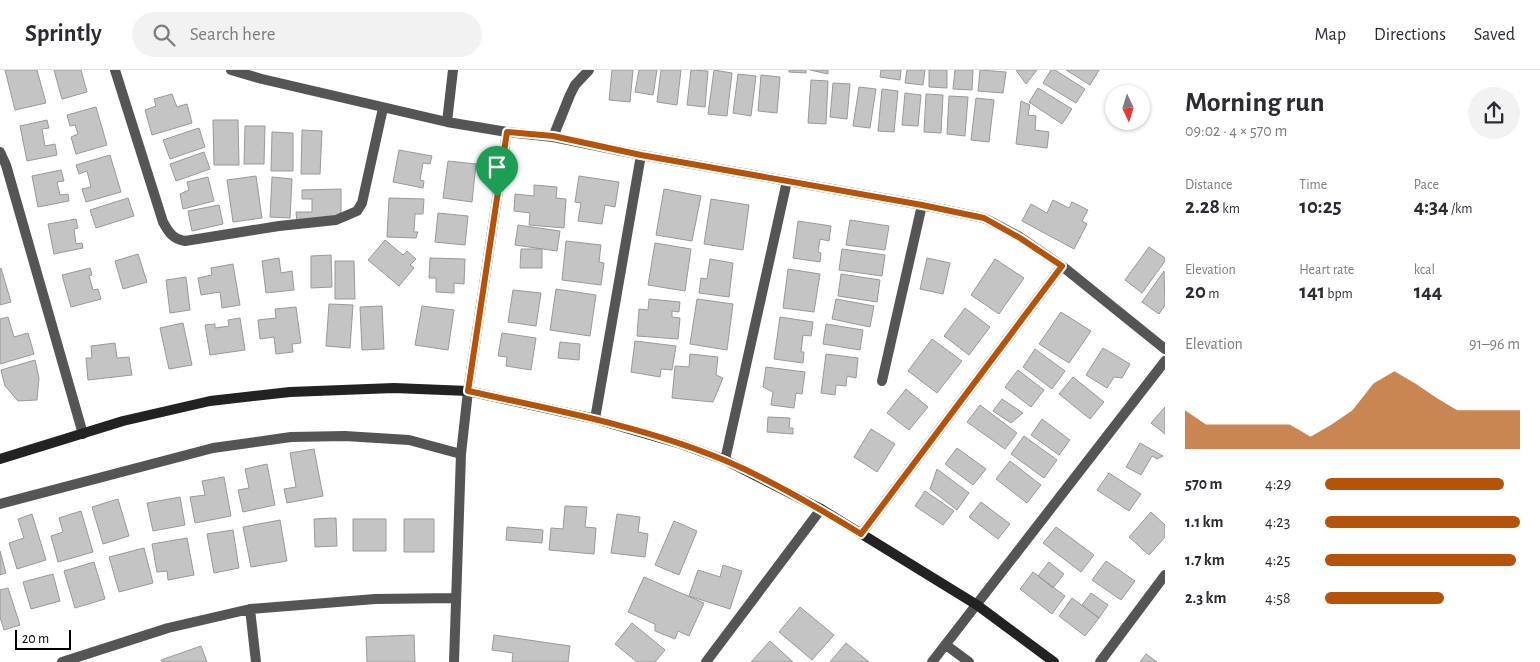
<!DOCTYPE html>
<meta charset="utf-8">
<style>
:root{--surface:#fff;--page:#f2f2f3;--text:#2b2b33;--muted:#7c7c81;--line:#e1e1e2;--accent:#b45309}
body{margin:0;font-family:"Alegreya Sans",sans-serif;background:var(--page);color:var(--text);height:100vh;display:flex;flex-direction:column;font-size:19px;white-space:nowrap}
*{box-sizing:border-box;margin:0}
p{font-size:16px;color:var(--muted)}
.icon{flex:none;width:28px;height:28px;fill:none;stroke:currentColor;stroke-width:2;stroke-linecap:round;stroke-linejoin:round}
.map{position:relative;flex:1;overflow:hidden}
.panel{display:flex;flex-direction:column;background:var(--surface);width:375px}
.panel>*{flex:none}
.needle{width:32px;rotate:176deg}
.controls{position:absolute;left:1105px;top:15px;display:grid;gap:10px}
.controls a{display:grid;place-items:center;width:45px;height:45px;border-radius:50%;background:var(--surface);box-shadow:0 1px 4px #0004;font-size:25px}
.scale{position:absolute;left:15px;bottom:12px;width:56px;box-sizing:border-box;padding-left:5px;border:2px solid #000;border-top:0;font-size:14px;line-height:18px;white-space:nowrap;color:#000;-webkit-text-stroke:4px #fff;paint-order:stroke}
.pin{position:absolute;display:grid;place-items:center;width:42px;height:42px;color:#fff;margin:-51px -21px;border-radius:50% 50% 50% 0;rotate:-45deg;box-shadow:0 0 5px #0007}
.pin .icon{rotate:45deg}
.round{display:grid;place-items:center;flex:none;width:52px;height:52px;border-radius:26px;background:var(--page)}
.summary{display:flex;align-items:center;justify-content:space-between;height:85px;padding:0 20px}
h1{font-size:28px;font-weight:700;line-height:38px}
.stats{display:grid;grid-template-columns:repeat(3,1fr);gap:8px;height:85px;padding:5px 20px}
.stats div{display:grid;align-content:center}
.stats b{font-size:21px;font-weight:700}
.stats small{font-size:14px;font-weight:400}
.stats p{font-size:14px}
.chart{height:140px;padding:10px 20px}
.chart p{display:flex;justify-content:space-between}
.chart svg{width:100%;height:90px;margin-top:5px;fill:var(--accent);opacity:.7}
ul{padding:0 20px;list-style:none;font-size:16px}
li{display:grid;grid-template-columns:80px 60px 1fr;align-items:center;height:38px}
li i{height:12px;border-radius:6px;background:var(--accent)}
header{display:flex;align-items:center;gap:30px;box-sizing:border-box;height:70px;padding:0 25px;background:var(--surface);border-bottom:1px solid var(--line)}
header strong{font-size:24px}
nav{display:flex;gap:28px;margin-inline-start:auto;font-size:18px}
.search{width:350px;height:45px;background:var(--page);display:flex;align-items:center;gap:12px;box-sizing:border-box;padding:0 18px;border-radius:28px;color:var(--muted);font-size:19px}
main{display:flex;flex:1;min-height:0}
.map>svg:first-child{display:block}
.building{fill:#c4c4c4;stroke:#999}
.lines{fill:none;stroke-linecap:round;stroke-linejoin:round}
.street{stroke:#555;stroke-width:10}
.secondary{stroke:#222;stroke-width:10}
.route-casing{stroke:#fff;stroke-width:10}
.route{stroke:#b45309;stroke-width:6}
</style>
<header>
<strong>Sprintly</strong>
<div class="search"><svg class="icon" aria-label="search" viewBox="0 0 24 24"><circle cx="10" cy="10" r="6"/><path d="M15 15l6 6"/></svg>Search here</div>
<nav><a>Map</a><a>Directions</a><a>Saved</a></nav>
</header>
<main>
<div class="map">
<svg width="1165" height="592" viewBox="0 0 1165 592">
<rect width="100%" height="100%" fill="#fff"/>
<!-- building -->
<path class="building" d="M5,0H37L46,33L15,40Z
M54,0H81L87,22L62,29Z
M612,0H633L630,32L609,30Z
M639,0H657L653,25L635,22Z
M661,0H681L677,35L657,32Z
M691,0L708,1L705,37L687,35Z
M714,0L732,3L727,46L708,44Z
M789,0H806V3L789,2Z
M810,0H828V4Z
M881,0H901L900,10L880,7Z
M907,0H925L923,15L905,13Z
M929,0H947V18L929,17Z
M955,0H973L972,20L953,19Z
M980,0L1006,2L1003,23L978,21Z
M1016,0H1037L1026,14Z
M1051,0H1055L1085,19L1076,33L1043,13Z
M1066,0H1099L1090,15Z
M738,4L756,6L751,46L733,43Z
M761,5L780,7L777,43L758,41Z
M811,10L828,11L826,54L808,53Z
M833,13L850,14L847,49L830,47Z
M859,17L876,19L870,58L853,56Z
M1038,18L1072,39L1062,54L1029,32Z
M882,19L898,21L894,62L878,61Z
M905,23L921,25L918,56L902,55Z
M172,24L177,37L187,34L192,53L152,65L145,40L156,36L154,29Z
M926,24L943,25L941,63L924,62Z
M949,26L968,27L965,66L947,64Z
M976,28L994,30L989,72L971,70Z
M1021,31L1030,35L1028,45L1036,46L1035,60L1049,62L1047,78L1016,74Z
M96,37L107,75L76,84L71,67L78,64L75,55L70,56L67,45Z
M47,50L49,58L42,59L45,76L55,74L57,85L27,91L20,56Z
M213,50H238L239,95H214Z
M245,56H265L264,94H244Z
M199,58L205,77L170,89L163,70Z
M302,60L322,61L320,104H301Z
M272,62L293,63V101H271Z
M399,80L432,86L430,94L423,93L420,110L424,111L423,118L393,112Z
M204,82L210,99L176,111L170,94Z
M110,85L121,122L86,132L82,119L91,117L87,101L79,104L76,95Z
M448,91L476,94L472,132L443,128Z
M61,100L64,111L57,112L60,125L68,124L69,131L38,137L32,106Z
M256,106L262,148L233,152L227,110Z
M579,106L619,112L615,137L605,135L602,154L578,151L581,133L575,132Z
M208,107L214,131L183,139L180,124L189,120L187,112Z
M272,107L292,109L290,148L270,147Z
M534,115L557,117L556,128L566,129L564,158L529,155L530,143L514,141L515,124L534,126Z
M341,119V152H297L296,142H312V129H302V120Z
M664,119L701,126L692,171L656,165Z
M128,128L134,146L96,158L90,140Z
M389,128L424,129L423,144H415L414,162H418L416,168L387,167Z
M711,129L749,135L743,180L704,174Z
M1053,130L1069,138L1072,132L1088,140L1082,151L1087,154L1074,179L1022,151L1031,134L1047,143Z
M219,135L223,154L192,161L188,141Z
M438,143L468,146L465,175L435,172Z
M76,149L78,158L74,159L76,174L82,173L83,178L54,184L48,154Z
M850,150L889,156L885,180L846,175Z
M798,151L831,156L829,171L820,169L818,182L821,183L820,192L793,188Z
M518,155L560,161L557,181L515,175Z
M385,170L403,185L407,181L416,189L410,195L414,198L399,216L368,190Z
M566,171L601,175L599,192L604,193L601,215L562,210Z
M655,173L691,179L685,221L648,215Z
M1149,177L1165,188V191L1142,223L1125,210Z
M521,179H542V198H520Z
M842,179L885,185L882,206L839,200Z
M138,184L147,212L123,219L115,191Z
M331,185L332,217L311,218V186Z
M279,188L281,203L292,201L294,220L266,223L262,191Z
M430,188L465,189L464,214L454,213V223L436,222V208H429Z
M927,188L950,193L943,224L920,219Z
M710,189L733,193L729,227L699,223L701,208L707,209Z
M995,189L1024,208L999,244L971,225Z
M335,191H354L355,229H335Z
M233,194L240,235L222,238L220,222L201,225L198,208L212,205L211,198Z
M1,198L11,232L0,235V199Z
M90,198L92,205L89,206L93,220L98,219L101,229L71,237L62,205Z
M788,199L820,204L814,242L783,238Z
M1164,201L1165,235L1159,244L1142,232Z
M841,204L880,210L877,232L838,226Z
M186,207L190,240L170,243L166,210Z
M556,219L596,225L590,266L550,260Z
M513,220L541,223L536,256L508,252Z
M649,229L680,232L679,242L672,241V247L680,248L678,269L637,266L639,239L648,240Z
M697,229L733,234L727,280L690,274Z
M836,229L874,236L870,257L832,249Z
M329,234L353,235L350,278L326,276Z
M382,236L384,279L362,280L360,237Z
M422,236L454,240L448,280L415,275Z
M296,237L301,273L292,274L293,282L276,284L274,267L260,269L258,250L276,248L275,239Z
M965,238L990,257L969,285L944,266Z
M1061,242L1091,261L1069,293L1039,274Z
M8,247L14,267L28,263L34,284L0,294V249Z
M780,247L813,252L811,266L803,265L801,282H804L803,293L774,289Z
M240,248L245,280L210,285L205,255L215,254V258L229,256L228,250Z
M183,253L192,295L169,299L160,258Z
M826,254L863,260L860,280L823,274Z
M502,263L536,268L531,300L506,296L507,287L498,286Z
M932,269L962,291L937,323L908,301Z
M635,271L676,276L672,300L661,299L660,307L631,302Z
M560,272L580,274L579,290L558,288Z
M115,273L117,288L129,287L132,305L88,310L86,288H92L91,276Z
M1103,278L1130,294L1122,308L1114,307L1107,318L1086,305Z
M1035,279L1065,301L1052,319L1023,297Z
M690,284L718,287L716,305L723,308L713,332L672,328L675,296L689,297Z
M826,284L858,288L856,308L847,306L846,316L836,315L835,325L821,323Z
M35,290L39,308L37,330L18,331L5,316L1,300Z
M766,297L805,302L802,324L796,323L794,338L771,335L773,322L763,317Z
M1018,300L1044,320L1031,337L1005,317Z
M1073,307L1104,332L1090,349L1059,324Z
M906,319L928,337L909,360L887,343Z
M1002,329L1023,343L1011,353L993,341Z
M980,335L1017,363L1005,379L967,352Z
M1165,337V364L1151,353Z
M768,347L790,348L789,358H793V364L767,362Z
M1042,349L1070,370L1059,385L1031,365Z
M871,359L895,374L877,402L854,387Z
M1024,366L1057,390L1044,408L1011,384Z
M1140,373L1163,386L1157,389L1152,386L1141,405L1126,397Z
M957,378L986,399L973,415L945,394Z
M314,379L323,426L287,433L284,419L296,417L290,383Z
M1010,391L1041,415L1027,433L996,409Z
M267,394L275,435L243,442L238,420L249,418L245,399Z
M937,399L969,423L957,440L930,419Z
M1109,403L1141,424L1129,441L1097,420Z
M224,407L231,446L195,453L190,427L205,425L202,411Z
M925,421L954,441L943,455L915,436Z
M180,427L185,455L153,461L147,433Z
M118,429L129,466L103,474L92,437Z
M981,432L1010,454L998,469L969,447Z
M565,436L587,437L585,457L596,458L594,484L549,480L551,458L563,459Z
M81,441L93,482L58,492L51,466L63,462L59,448Z
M1151,442L1165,455V467L1149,485L1129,467Z
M32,444L46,490L17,499L9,473L24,468L18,449Z
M617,444L640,447L638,462L648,464L645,487L611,483Z
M336,448L337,476L315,477L314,449Z
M353,449H386V481H353Z
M404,449H434V482H404Z
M280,450L287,491L251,497L243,457Z
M674,451L697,461L679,505L655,495Z
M507,457L543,460L542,473L506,470Z
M1056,457L1094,485L1081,502L1043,473Z
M233,460L239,498L214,503L207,464Z
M187,468L194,505L168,510L167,501L157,502L152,474Z
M144,478L153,513L119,522L109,487Z
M0,481L6,503L0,505Z
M1106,491L1135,511L1121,530L1092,510Z
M94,492L105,529L75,538L64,501Z
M1049,492L1064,504L1053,518L1038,506Z
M723,495L742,501L730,539L689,526L698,500L720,507Z
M1033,502L1065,526L1052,544L1020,519Z
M53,504L60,531L31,539L23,512Z
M644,507L704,533L689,566L678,561L675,569L655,561V554L628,542Z
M8,518L20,555L4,560L0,547V520Z
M1091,523L1108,535L1099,548L1082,535Z
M1072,528L1099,548L1085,566L1059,546Z
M800,537L834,565L812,590L779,562Z
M632,553L665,580L655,592H637L615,574Z
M414,565L415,592H367L366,567Z
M494,565L570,576L568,592H512L513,583L492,580Z
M770,571L793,592H751Z
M846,573L869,592H830Z
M201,576L207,592H162L161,590Z
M1146,584L1157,592H1140Z"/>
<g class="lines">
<!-- street -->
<path class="street" d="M115,0L163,152C169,163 173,169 185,171L279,156L336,150L357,141L362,133L383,38
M231,0L262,9L447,52L507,62L553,67L641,85L922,135L984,148L1020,167L1062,196L1165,279
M447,52L453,0
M553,67L570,25L575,15L589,0
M0,82L6,95L83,364
M882,311L922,135
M595,349L641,85
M725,390L787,111
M0,434L213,378L291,367L345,366L409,370L461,384
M861,464L1062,196
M250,539L256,592
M946,575L969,592
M62,592L168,558L250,539L375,529L455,528
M454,592L461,384L468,321L507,62
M706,592L821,439
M932,592L1165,291
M1100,592L1165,505"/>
<!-- secondary -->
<path class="secondary" d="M0,389L123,351L210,331L290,322L394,318L468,321L595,349L681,374L725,390L821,439L977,535L1054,592"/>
</g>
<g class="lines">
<defs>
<path id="route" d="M507,62L553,66L641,85L922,135L984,148L1020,168L1062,196L861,464C817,437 771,410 724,390C642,356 554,340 468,321Z"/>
</defs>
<!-- route casing -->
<use href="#route" class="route-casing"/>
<!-- route -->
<use href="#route" class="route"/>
</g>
</svg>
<div class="controls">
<a><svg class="needle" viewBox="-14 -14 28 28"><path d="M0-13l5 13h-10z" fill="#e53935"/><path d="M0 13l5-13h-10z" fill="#7c7c81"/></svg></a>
</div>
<div class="scale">20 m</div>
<div class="pin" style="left:497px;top:127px;background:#1e9e55"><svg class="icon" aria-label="arrive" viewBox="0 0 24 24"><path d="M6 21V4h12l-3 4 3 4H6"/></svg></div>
</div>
<section class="panel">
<div class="summary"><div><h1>Morning run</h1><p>09:02 · 4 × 570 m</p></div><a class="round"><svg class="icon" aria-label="share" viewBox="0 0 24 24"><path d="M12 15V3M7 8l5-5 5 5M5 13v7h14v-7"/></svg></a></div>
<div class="stats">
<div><p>Distance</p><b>2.28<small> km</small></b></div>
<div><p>Time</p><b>10:25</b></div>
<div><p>Pace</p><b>4:34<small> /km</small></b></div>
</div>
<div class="stats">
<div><p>Elevation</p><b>20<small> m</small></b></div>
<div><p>Heart rate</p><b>141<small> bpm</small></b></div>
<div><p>kcal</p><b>144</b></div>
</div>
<div class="chart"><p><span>Elevation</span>91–96 m</p>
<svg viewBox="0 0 160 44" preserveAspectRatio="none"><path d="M0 44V25L10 32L20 32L30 32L40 32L50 32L60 38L70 32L80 25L90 12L100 6L110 12L120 19L130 25L140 25L150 25L160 25V44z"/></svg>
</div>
<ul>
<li><b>570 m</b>4:29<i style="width:92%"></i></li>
<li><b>1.1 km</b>4:23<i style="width:100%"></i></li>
<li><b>1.7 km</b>4:25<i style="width:98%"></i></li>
<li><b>2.3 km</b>4:58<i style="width:61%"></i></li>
</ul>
</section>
</main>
